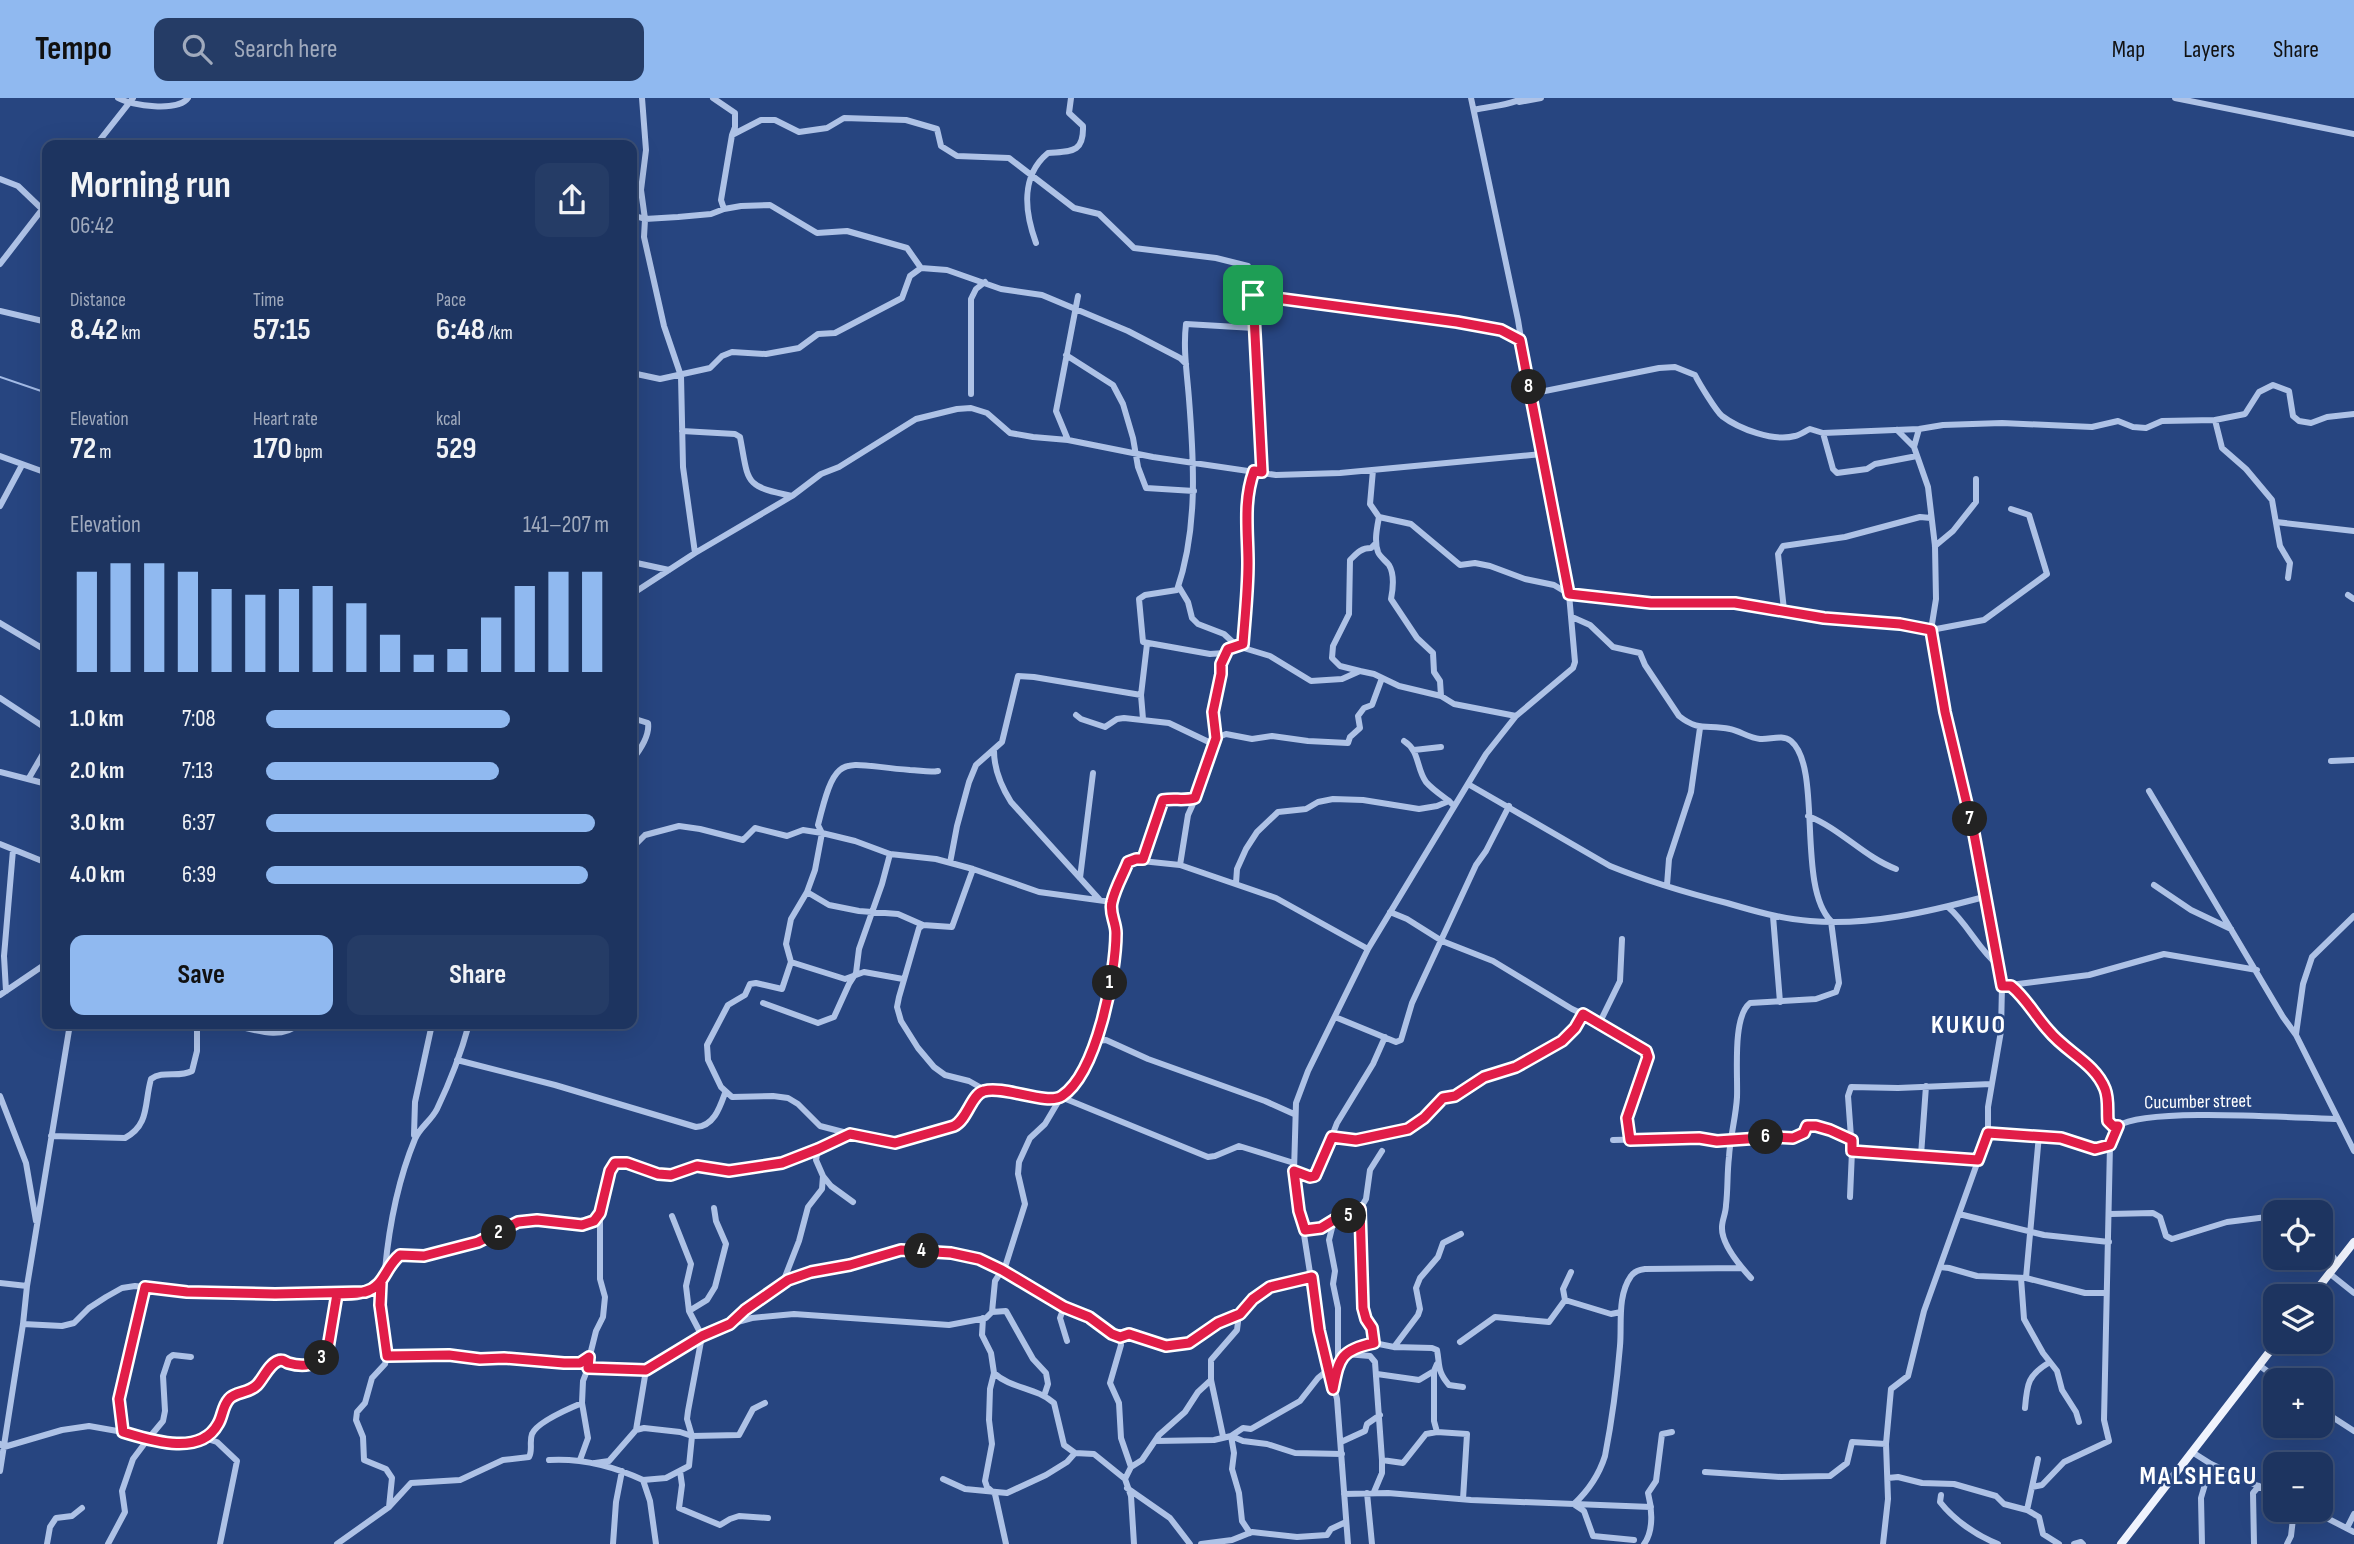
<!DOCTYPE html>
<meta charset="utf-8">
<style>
:root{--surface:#1d3460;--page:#253c66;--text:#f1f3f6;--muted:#a0aabd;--line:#3b4f75;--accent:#90b9f0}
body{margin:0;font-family:"Sofia Sans Condensed",sans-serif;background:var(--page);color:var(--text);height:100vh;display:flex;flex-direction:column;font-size:26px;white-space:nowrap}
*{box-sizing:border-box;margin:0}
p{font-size:23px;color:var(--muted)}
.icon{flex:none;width:38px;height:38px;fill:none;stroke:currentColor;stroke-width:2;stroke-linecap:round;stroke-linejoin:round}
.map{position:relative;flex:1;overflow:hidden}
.drawer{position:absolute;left:42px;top:42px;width:595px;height:889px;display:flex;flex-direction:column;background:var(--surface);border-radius:14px;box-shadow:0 7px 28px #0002,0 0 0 2px var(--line)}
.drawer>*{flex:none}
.controls{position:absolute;left:2263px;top:1102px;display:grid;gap:14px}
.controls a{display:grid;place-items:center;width:70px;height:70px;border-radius:14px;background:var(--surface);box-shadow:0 7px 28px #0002,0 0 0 2px var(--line);font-size:35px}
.pin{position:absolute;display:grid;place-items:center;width:60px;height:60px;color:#fff;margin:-30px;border-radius:14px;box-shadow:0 4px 10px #0006}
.km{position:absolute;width:35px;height:35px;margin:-18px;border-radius:50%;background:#222;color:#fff;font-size:19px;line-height:35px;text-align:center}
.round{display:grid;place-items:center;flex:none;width:74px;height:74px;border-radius:14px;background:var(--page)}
.head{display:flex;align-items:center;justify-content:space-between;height:119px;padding:0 28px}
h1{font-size:38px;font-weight:700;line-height:52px}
.metrics{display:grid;grid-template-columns:repeat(3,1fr);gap:10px;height:119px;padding:7px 28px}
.metrics div{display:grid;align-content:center}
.metrics b{font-size:30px;font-weight:700}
.metrics small{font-size:19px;font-weight:400}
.metrics p{font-size:19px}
.chart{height:196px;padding:14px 28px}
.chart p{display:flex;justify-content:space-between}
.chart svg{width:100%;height:126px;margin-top:7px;stroke:var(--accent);stroke-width:6}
.primary-button{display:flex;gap:14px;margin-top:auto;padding:14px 28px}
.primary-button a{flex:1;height:80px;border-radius:14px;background:var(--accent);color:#111;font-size:28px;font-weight:700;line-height:80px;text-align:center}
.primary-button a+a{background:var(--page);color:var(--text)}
ul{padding:0 28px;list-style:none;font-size:23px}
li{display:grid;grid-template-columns:112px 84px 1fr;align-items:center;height:52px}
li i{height:18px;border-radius:9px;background:var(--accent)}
header{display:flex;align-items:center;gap:42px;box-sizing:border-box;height:98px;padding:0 35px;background:var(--accent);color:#111}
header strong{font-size:33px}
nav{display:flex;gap:38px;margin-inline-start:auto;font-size:24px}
.search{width:490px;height:63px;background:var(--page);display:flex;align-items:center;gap:18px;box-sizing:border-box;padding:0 24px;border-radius:14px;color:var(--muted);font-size:26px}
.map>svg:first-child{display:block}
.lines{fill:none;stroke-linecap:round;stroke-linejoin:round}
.stream{stroke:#a3bbe6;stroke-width:2}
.minor{stroke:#aec2e6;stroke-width:6}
.major{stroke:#eff3fd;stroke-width:8}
.route-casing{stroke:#fff;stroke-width:14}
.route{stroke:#e11d48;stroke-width:9}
.labels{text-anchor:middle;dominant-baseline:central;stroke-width:5;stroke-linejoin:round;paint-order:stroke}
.street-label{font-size:19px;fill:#fff;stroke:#274580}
.district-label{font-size:26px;font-weight:bold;letter-spacing:2px;fill:#fff;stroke:#274580}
</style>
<header>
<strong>Tempo</strong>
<div class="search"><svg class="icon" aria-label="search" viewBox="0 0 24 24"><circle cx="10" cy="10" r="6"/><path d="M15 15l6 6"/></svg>Search here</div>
<nav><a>Map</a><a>Layers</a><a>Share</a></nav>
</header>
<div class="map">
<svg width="2354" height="1446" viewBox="0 0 2354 1446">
<rect width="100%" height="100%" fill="#274580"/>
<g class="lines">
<!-- stream -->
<path class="stream" d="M0,279L47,295"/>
<!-- minor -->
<path class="minor" d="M118,0C132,8 178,14 188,0
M642,0L646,52L641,92L645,121L644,139L664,228L681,278L683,369L695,455
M713,0L735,15V29L732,37
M2175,0L2354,36
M1519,4L1541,0
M1474,12C1488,8 1510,8 1522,0
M96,47L133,0
M0,81L18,88L42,111
M724,111L721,102L732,37L761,22H775L799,34L827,30L844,20L906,22L937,31L941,48L957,58L1009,60L1074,110L1099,116L1134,150L1216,160L1248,168L1253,197L1457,224L1501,232L1520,241
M632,117L645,121L678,119L711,116L724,111L741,108L770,107L817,135L847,133L907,150L921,170L947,172L1001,191L1042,197L1128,233L1180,260L1186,266
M1036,145C1025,115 1020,78 1048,55C1070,53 1084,56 1083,28L1069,15L1071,0
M0,166L47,105
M1253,197L1262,374
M0,213L47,224
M1254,230L1186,226C1183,251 1187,275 1189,301C1194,364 1198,431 1177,492L1145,497L1139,501L1143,544L1210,556L1225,555L1231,548H1237L1270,558L1311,583L1342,581L1360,573L1374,576L1399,588L1441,598L1454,606L1516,618
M1066,257L1113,287L1123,306L1133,340L1138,369L1146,390L1194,393
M632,275L660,281L710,270L722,258L732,254L766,256L799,250L818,236L835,235L902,200L910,178L921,170
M971,296V201L976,191L985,184
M1530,296L1659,270L1675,269L1695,277C1699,285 1716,313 1722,318C1739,331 1774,344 1795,338C1800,337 1805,333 1810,331L1823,335L1919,331L1943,327L2002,325L2092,329L2118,323L2133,329L2146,330L2162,323L2215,322L2245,316L2259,294L2273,287L2289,293L2293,318L2299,323L2311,325L2327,319L2354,316
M2215,322L2222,350L2246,371L2272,402L2280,448L2290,465L2288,480
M1897,332L1914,349L1928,389L1935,448L1936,501L1931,532L1984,522L2047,476L2029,417L2011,411
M682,333L735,336L740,339C749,385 743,388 792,398
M1823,335L1833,371L1837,375L1867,371L1875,366L1917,358
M1068,342L1056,313L1078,198
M1914,349L1919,331
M0,358L47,375
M1373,372L1370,406L1379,419C1377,430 1374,443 1378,454C1380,459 1385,462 1389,467C1395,477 1393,491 1391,501L1417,540L1433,555L1434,574L1440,583L1441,598
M0,408L22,367
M1379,419L1411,426L1460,467L1475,465L1490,468L1525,481L1554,487L1569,496L1613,502L1735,505L1824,520L1900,526L1931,532L1945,614L1974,736L2002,888L2001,933L1988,1009V1035L2061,1040L2095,1051L2110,1047L2118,1028C2146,1009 2295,1020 2337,1021
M2276,424L2354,433
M1935,448L1953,433L1976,404V381
M632,464L669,472
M1179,489L1188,504L1192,520L1198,526L1224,536L1237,548L1243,546C1245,519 1248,492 1248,465C1248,434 1243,403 1253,373
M632,496L695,455L792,398L821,376L839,369L916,321L957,311L971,310L987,315L1010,335L1033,339L1068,342L1153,359L1276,377L1340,375L1542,356
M2348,497L2354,501
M1784,512L1778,456L1783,448L1845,439L1920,419L1931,420
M1572,519L1590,527L1613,549L1640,555L1645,567L1679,618C1699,634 1708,626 1730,631C1740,633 1749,640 1760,641C1770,642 1782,636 1791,643C1823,670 1796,788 1831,823L1839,885L1836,894L1816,901L1750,905C1732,919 1738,977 1737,999C1736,1019 1730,1039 1729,1059C1727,1075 1728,1091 1726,1107C1726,1115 1722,1122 1722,1129C1721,1146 1740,1168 1751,1180
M0,525L47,553
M1360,573L1340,568L1332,560L1333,548L1349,516L1350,462C1357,455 1361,450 1371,450L1376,445
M0,600L47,631
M1076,617L1081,621L1105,629L1117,621L1124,620L1169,625L1213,646
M632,620L648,625C650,638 640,652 632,662
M1143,621L1141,597L1147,546
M1216,640L1226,636L1252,641L1272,638L1308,643L1348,645L1350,639L1360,630L1358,618L1364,610L1372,607L1382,580
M1404,643C1420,653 1416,670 1426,684C1432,691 1441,697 1449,703
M1414,652L1441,649
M994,653C994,672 1001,688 1011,704L1099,801
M2331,663L2354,662
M0,674L47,686
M29,680L47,649
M1468,686L1610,768C1647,783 1687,795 1727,805C1754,813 1782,821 1810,823C1869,828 1928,814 1984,799
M2149,693L2283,919L2296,937L2354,1053
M1808,718C1841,731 1864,759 1896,771
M0,746L47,765
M632,746L637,745L645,737L679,728L700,731L743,742L755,730L787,738L803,732L822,735L855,743L890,756L936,761L973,771L1039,794L1112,804
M1143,761L1163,702C1174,700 1184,703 1195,700
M950,765L957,728L969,684L976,667L1002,644L1018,578L1034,579L1141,597
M1180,767L1188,717L1202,686L1216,640L1213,614L1225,555
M973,771L952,829L923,827L919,830L899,899L897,909L901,923L918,950L934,969L945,977L969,983L985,992
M1080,780L1093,675
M1236,785L1237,771L1246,751L1257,734L1278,714L1306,711L1318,704L1333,701L1363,702L1419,711L1437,708L1449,703L1454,708
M1667,787L1669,761L1691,694L1700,630
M2154,787L2191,812L2231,831
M807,794L829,807L859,813L898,816L923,827
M1948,809C1968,826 1978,851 1998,867
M1390,814L1407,821L1442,843L1493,863L1572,911L1600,924L1646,953L1648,959L1627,1020L1630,1042
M1773,818L1780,904
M791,864L782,891L756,885L750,886L745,897L728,907L707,947L708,962L721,989L732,999L773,998L788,1000L798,1006L820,1028L878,1043L895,1045L954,1028C968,1021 972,996 984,993C990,991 1020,994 1026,995C1039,998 1050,1006 1062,998C1097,975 1116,875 1116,835C1116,824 1109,815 1112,804C1115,790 1123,777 1128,764L1132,762L1180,767L1276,800L1368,851
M903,881L864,874L845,881L791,864L786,846L791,821L807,794L815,772L822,735L818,727C837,650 841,667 910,672C919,672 929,675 938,673
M2002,888L2089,877L2164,856L2257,872
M2011,888C2027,901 2035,918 2049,934C2066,954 2095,965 2105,991C2109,1001 2107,1013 2108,1023L2114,1028H2118
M6,893L4,858L13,752
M0,897L47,865
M763,905L818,925L834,919L849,886L856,875L859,851L882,786L890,756
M1335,919L1396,944L1401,942L1412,905L1476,767L1486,753L1509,708
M1600,924L1620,883L1622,841
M229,926C253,931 280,943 299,926
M2296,936L2303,886L2312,859L2354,818
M1097,943L1106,942L1148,961L1265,1003L1294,1016
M457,962L555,987L696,1029C714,1028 720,1009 725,995
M0,998L26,1065L36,1123
M414,1037L415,1004L432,926
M51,1038L125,1040C150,1027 144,1005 151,981C163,972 179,980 192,973L197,953V926
M1332,1039L1362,1042L1408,1031L1424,1020L1443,1000L1455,998L1484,979L1516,969L1562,943L1575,930L1583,916
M1613,1042L1699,1040L1717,1043L1775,1039L1793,1040L1804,1036L1807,1028H1816L1830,1032L1851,1042
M1852,1053L1978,1062
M1921,1057L1926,988
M1294,1073L1310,1079L1317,1076L1337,1025L1373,966L1385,939
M823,1078L831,1088L853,1104
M1850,1099L1852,1053L1848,998L1851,989L1898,990L1991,986
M1360,1111L1363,1210L1365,1221L1372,1230L1374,1245
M2281,1115L2288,1112L2302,1115
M1959,1116L2044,1137L2109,1144
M2110,1116L2153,1115L2160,1119L2166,1138L2172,1141L2227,1124L2275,1118
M1334,1122L1329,1142L1335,1173L1333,1186L1338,1210V1261
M1305,1132L1321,1130L1334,1122L1350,1118L1360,1111L1366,1101L1370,1072L1382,1053
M2320,1143L2338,1165
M1940,1169L1949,1170L1977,1178L2026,1180L2085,1195H2106
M385,1172C389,1129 398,1082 415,1041C420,1029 431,1023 437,1011C450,984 461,955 469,926
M2329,1175L2354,1195
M2021,1180L2024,1221L2043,1255L2057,1273L2062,1292L2076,1314L2079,1324
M2026,1180L2039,1037
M783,1184L799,1143L808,1109L822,1091L823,1078L816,1062L818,1051
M0,1185L27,1188
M381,1185L380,1207L387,1258L385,1266L372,1280L365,1305L357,1314L356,1322L363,1339L364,1362L386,1371L392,1380L389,1409
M145,1190L119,1301L123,1334L148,1341L163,1323L165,1313L163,1278L169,1260L173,1257L191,1259
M1565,1202L1563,1191L1571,1174
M1064,1209L1060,1220L1067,1243
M689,1213L707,1202L715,1189L726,1146L716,1123L714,1110
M992,1214L1006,1213L1033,1261L1046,1275L1048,1286L1044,1298
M983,1220L982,1237L991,1255L994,1275L990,1291L989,1322L992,1346L985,1383L987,1389L995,1396L1006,1446
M732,1225L745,1212L788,1182L811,1174L850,1167L878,1157L907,1151L952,1155L979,1161L1002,1172L1064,1209L1089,1219L1112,1236L1120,1239L1129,1236L1165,1248L1189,1245L1218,1225L1239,1216L1253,1201L1270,1189L1312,1179
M23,1226L62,1228L74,1225L89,1210L106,1199L122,1190L135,1188L187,1194L275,1196L365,1194L381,1185L393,1162L400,1157L424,1158L479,1145L518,1124L537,1122L582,1127L594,1123L600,1115L610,1073L615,1065C636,1064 649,1078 668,1077C678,1076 688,1067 699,1068C709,1068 720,1074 731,1073C774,1068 811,1055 850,1036
M1120,1239L1121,1247L1110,1285L1119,1305L1121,1340L1131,1369L1125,1381
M1460,1244L1495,1219L1549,1224L1565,1202L1611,1216L1621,1214
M1394,1249L1418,1217L1420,1211L1416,1190L1420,1180L1438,1159L1443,1145L1461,1136
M1351,1254L1374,1245L1394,1249L1432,1250L1437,1252C1440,1268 1437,1273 1449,1287L1463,1289
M387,1258L449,1257L480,1261L504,1260L564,1265H580L589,1259
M589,1261L596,1233L603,1219L605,1199L600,1181V1115
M1437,1266L1434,1273V1323L1437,1334
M2259,1267L2280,1283
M994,1275C1011,1291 1036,1289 1054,1305L1064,1347L1075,1355
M1377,1276L1419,1282L1434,1273
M1334,1286L1338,1264L1346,1256L1370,1258L1375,1264L1382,1362V1375L1374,1394
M2025,1310C2027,1285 2028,1277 2050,1264
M2320,1311L2354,1333
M636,1332L646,1272
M1223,1338L1211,1282V1262L1237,1232L1239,1216
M204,1340L217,1344L237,1363L220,1446
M1155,1343L1214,1342L1231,1338L1243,1343L1267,1346L1295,1355L1342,1356
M1341,1344L1365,1333L1367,1326L1380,1317
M0,1346L4,1349L62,1332L89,1328L123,1334
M2192,1354L2211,1366L2275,1396
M549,1362C582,1360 613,1368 643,1382
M580,1362L588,1340L582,1305
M1382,1362L1403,1365L1426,1336L1437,1334L1467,1336L1463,1401
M595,1365L609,1363L636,1332L644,1330L680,1334L692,1338L739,1337L753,1311L765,1305
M1131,1369L1142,1362L1159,1337L1185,1314L1198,1294L1211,1282
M0,1373L23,1226L27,1188L70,926
M680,1373L682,1387L679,1410L720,1427L730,1421L739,1418L768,1420
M1705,1374L1781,1379L1830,1378L1847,1365L1852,1344L1886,1346
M1888,1380L1898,1379L1922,1385L1954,1386L1996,1398L2004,1406L2027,1412L2039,1419L2043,1436L2059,1446
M943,1381L965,1391L1007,1395L1046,1377L1067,1364L1075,1355L1094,1356L1125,1381L1131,1398L1134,1446
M2032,1389L2038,1361
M1127,1390L1170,1420L1190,1446
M1367,1395L1372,1446
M1344,1396L1388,1395L1471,1402L1651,1409
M1941,1397L1940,1404C1954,1422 1977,1438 1998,1446
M1574,1406C1589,1392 1599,1377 1605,1358C1612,1322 1617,1284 1620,1248C1622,1226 1617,1198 1631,1178C1635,1173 1639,1172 1645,1171L1742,1170
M1575,1407L1584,1413L1593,1438L1634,1442
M2027,1412L2032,1389L2042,1387L2064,1364L2109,1343L2104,1322L2110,1047
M2311,1412L2354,1434
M2347,1430L2354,1416
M1250,1435L1242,1423L1239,1395L1232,1371L1234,1355L1231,1338L1243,1330L1251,1331L1300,1303L1318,1280L1329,1271
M47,1446L50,1429L56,1420L72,1418L82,1410
M108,1446L125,1414L122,1393L133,1361L148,1341C170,1347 204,1350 218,1327C223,1318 221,1304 232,1298C240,1293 248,1295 256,1288C263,1281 269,1266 277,1263C282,1261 284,1263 288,1265C305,1270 314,1267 327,1256L337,1196
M337,1446L389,1409L411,1385L460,1382L503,1362L529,1359C533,1352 529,1344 532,1336C537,1324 570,1310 582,1305L583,1283L588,1270L646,1272L702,1238L730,1226L752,1220L794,1216L949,1227L986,1220L992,1214L995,1183L1006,1166L1025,1106L1018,1076L1019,1064L1030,1040L1045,1026L1061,999L1208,1059L1215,1058L1239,1048L1294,1065
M613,1446L616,1404L622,1373
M656,1446L650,1403L643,1382L666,1380L689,1368L692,1338L687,1321L688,1313L702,1238L689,1213L686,1188L691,1166L672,1118
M1201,1446L1232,1442L1252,1434L1297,1439L1327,1437L1331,1431L1346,1424
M1348,1446L1337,1301L1319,1232L1294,1073L1296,1005L1308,973L1368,851L1486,656L1516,618L1573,570L1575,564L1569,496L1530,296L1518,222L1471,0
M1644,1446C1654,1433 1652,1410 1648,1395L1656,1383L1662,1336L1672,1334
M1883,1446L1888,1401L1886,1346L1891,1291L1908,1278L1924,1213L1988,1035
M2074,1446L2081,1444L2083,1446
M2202,1446L2201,1400L2211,1366
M2254,1446L2253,1395L2259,1388
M2287,1446L2291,1438L2294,1412"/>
<!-- major -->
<path class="major" d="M2311,1199L2354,1144
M2121,1446L2277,1244"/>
</g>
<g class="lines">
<defs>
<path id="route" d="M1253,197L1262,374L1254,373C1243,403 1248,434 1248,465C1248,492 1245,519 1243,546L1228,551L1221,566V576L1213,614L1216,640L1195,700C1184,703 1174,700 1163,702L1143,761H1136L1128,764C1123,777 1115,790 1112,804C1109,815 1116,824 1116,835C1116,875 1097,975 1062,998C1047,1008 1004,987 984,993C971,996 968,1021 954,1028L895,1045L850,1036L818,1051L782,1065L729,1073L697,1068L671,1077L658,1076L627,1065H615L610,1073L600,1115L594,1123L582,1127L537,1122L518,1124L478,1144L424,1158L400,1157C384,1170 386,1187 365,1194L275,1196L187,1194L145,1189L119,1301L123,1334C150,1342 200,1359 218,1326C223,1318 222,1309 229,1301C236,1293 248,1296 257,1287C263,1281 269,1266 278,1263C282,1261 284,1263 288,1265C305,1270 314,1267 327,1256L337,1196C354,1196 368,1196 381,1185L380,1207L387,1258L449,1257L480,1261L504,1260L564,1265H580L589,1259L588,1270L646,1272L702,1238L730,1226L745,1212L788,1182L811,1174L850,1167L901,1152L951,1155L979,1161L1002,1172L1064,1209L1089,1219L1112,1236L1120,1239L1129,1236L1166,1248L1189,1245L1218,1225L1240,1216L1253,1201L1270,1189L1312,1179L1319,1232L1333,1291C1339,1261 1340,1252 1374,1245L1372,1230L1366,1221L1363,1210L1360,1111L1350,1118L1334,1122L1321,1130L1305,1132L1299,1113L1294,1073L1310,1079L1315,1078L1332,1039L1356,1042L1408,1031L1424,1020L1443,1000L1455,998L1484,979L1516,969L1562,943L1575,930L1583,916L1646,953L1648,959L1627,1020L1630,1042L1699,1040L1717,1043L1775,1039L1793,1040L1804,1035L1807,1028H1816L1830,1032L1852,1042V1053L1978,1062L1988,1035L2061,1040L2095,1051L2110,1047L2118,1028H2113L2108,1023C2107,1013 2109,1001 2105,991C2095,965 2066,954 2049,933C2035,918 2027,901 2011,888H2002L1974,736L1945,614L1931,532L1900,526L1824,520L1735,505H1651L1569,496L1520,242L1501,232L1457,224L1253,197"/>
</defs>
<!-- route casing -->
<use href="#route" class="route-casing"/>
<!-- route -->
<use href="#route" class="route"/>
</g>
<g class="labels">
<!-- street labels -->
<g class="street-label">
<text transform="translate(2198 1004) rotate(-1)">Cucumber street</text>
</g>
<!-- district labels -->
<g class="district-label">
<text x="1969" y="927">KUKUO</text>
<text x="2199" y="1378">MALSHEGU</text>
</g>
</g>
</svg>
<div class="controls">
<a><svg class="icon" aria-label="locate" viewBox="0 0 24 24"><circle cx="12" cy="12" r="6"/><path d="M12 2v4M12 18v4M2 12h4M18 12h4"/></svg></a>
<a><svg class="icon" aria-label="layers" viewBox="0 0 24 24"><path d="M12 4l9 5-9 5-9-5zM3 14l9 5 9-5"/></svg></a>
<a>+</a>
<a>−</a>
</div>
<div class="pin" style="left:1253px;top:197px;background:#1e9e55"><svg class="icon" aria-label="arrive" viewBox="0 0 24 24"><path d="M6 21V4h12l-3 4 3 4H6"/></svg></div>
<b class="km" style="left:1110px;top:885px">1</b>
<b class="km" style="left:499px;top:1135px">2</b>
<b class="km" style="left:322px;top:1260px">3</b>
<b class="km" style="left:922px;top:1153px">4</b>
<b class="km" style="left:1349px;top:1118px">5</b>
<b class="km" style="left:1766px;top:1039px">6</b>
<b class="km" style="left:1970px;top:721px">7</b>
<b class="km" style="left:1529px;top:289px">8</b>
<section class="drawer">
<div class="head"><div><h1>Morning run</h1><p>06:42</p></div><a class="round"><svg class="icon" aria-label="share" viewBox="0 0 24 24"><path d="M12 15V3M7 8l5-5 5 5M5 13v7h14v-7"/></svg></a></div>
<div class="metrics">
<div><p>Distance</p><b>8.42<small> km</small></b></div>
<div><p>Time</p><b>57:15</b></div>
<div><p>Pace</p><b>6:48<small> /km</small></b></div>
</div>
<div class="metrics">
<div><p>Elevation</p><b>72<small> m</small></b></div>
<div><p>Heart rate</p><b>170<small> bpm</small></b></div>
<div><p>kcal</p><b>529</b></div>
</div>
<div class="chart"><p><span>Elevation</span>141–207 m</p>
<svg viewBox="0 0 160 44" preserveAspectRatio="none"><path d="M5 44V9M15 44V6M25 44V6M35 44V9M45 44V15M55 44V17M65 44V15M75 44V14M85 44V20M95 44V31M105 44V38M115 44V36M125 44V25M135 44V14M145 44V9M155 44V9"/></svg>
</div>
<ul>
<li><b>1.0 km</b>7:08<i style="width:71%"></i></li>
<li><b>2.0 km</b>7:13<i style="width:68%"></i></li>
<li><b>3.0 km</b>6:37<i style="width:96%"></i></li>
<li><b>4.0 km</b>6:39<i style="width:94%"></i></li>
</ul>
<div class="primary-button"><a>Save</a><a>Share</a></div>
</section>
</div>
